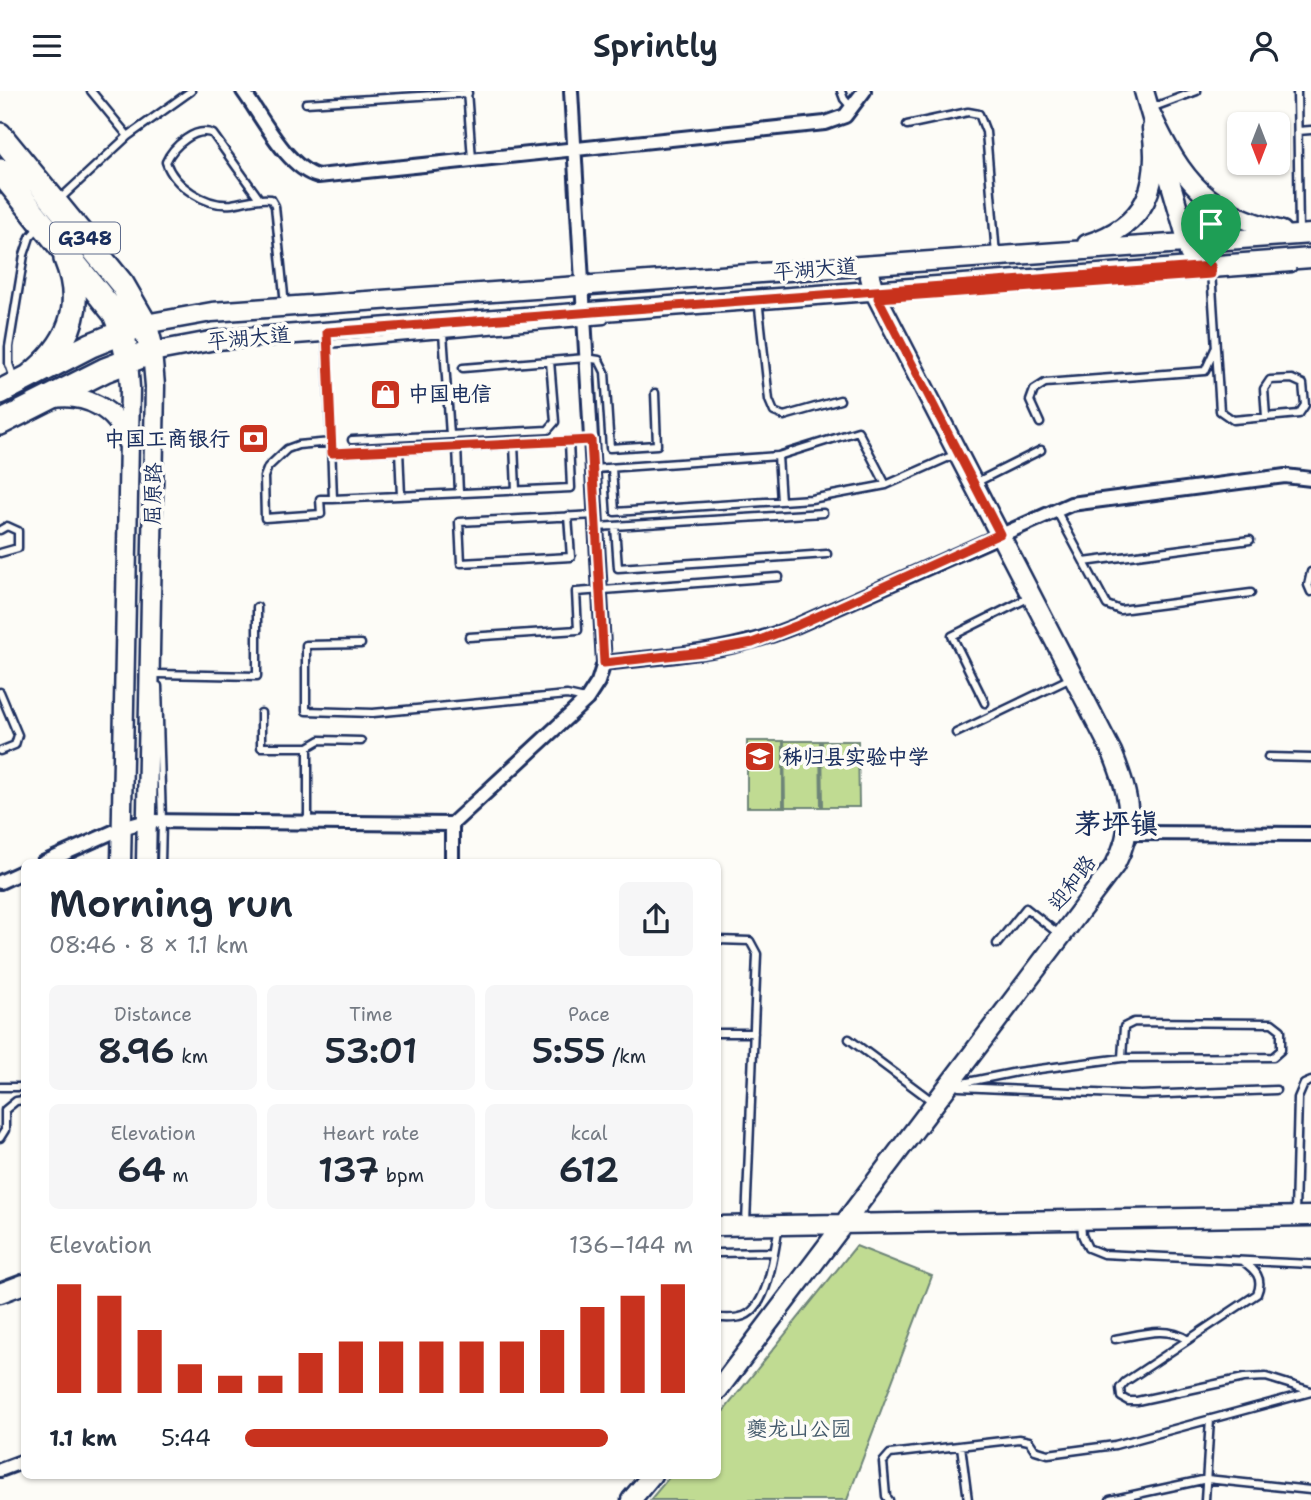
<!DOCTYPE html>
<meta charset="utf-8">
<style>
:root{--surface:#fff;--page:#f6f6f7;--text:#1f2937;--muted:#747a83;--accent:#c8321e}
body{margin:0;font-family:"Shantell Sans","LXGW WenKai TC",sans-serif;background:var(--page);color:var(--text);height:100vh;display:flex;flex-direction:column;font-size:26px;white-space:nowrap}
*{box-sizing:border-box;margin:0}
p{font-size:23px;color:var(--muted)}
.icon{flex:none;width:38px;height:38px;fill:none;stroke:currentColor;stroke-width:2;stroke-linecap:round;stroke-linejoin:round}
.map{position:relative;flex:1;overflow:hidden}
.details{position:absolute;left:21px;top:768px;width:700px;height:620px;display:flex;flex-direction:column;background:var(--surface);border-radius:10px;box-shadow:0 2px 5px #0004}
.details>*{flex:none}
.needle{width:46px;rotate:180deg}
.tools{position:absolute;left:1227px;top:21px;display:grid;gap:14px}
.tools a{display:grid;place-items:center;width:63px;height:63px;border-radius:10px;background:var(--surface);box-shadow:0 2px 5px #0004;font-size:35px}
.pin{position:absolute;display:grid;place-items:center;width:60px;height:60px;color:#fff;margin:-72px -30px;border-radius:50% 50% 50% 0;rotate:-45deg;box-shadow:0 0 7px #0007}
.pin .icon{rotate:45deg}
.round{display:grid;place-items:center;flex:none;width:74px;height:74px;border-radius:10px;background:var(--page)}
.summary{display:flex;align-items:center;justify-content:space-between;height:119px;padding:0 28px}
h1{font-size:38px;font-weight:600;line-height:52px}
.stats{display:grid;grid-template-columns:repeat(3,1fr);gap:10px;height:119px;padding:7px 28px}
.stats div{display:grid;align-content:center;border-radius:10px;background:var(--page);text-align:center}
.stats b{font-size:35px;font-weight:600}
.stats small{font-size:19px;font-weight:400}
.stats p{font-size:19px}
.chart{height:196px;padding:14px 28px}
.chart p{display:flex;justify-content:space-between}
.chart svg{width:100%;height:126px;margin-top:7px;stroke:var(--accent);stroke-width:6}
ul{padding:0 28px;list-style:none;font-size:23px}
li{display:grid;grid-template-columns:112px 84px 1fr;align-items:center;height:52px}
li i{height:18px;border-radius:9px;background:var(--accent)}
header{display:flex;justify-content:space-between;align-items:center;height:91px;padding:0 28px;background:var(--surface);font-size:32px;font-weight:600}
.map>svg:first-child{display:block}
.green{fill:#c0db92;stroke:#6e8578;stroke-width:2}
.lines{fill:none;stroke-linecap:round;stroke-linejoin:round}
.lane-casing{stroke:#1b2f5e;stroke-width:11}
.street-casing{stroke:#1b2f5e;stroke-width:18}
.secondary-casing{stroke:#1b2f5e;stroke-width:23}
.highway-casing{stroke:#1b2f5e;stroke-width:28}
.lane{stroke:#fdfcf7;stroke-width:6}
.street{stroke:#fdfcf7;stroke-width:12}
.secondary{stroke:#fdfcf7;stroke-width:18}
.highway{stroke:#fdfcf7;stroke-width:23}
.route-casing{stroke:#fff;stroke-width:14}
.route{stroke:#c8321e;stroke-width:9}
.labels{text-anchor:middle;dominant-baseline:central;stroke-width:7;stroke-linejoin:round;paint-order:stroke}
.shield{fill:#fdfcf7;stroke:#5f6c8c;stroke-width:2}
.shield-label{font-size:19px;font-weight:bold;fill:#1b2f5e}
.street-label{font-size:21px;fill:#1b2f5e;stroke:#fdfcf7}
.poi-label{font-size:21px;font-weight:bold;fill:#1b2f5e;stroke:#fdfcf7;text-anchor:start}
.park-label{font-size:21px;fill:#445a6b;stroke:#fdfcf7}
.district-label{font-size:28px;font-weight:bold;fill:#1b2f5e;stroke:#fdfcf7}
</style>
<header><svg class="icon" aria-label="menu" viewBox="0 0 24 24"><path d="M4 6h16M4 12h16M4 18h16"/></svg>Sprintly<svg class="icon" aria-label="person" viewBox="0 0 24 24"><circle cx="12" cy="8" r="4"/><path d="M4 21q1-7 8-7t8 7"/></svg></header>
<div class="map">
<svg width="1311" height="1409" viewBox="0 0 1311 1409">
<rect width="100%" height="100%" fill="#fdfcf7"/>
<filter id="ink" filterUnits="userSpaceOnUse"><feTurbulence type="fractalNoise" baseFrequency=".0143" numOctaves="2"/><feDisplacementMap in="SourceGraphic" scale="14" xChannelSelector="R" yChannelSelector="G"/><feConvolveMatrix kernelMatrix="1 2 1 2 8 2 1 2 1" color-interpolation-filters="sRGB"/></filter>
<g filter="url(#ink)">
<!-- green -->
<path class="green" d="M747,650H783V716H747Z
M784,650H820L821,716H785Z
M822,650H858L859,716H823Z
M856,1155L932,1185L847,1409H650L671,1384H718V1327Z"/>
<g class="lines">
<defs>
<path id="lane" d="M91,0L128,45
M467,0L472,68
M841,0L844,8L851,16
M1297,0L1299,142
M306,12L468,2
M1151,17L1197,0
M907,34L968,21L979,23L986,41L996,164
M1298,40L1311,39
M258,106L213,43C196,35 173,55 166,71C174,95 206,116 232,113C246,111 256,106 271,108L275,115L285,214
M61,107L128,45L191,0
M1211,180L1220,320L1233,329L1299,323L1305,314L1303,293L1292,288L1270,289L1264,298L1266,326
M1184,185L1292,177
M759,217L769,309L774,321L784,325L840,309
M443,242L450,344
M327,250V253L331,351L333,408H320L321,423L265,427L264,386L268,376L287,358L298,354L331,351
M327,253L604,229
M463,277L586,267L599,269L605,281L610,357L657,354L655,302
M15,290L9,273V256L24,164L30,146L39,136
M1040,332L1030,310L1034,299L1045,292L1205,280L1215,258
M352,349L548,339L555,331L550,270
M514,353L516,399
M457,356L459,402
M399,359L401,405
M332,362L591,349
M778,365L781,410
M612,377L615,421L811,408L886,394L956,363
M593,378L778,365L858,340L886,394
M975,392L1041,359
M333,408L571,397L569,350
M1056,419L1107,514L1120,519L1251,502
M568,425L571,466L461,472L459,431L596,424
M615,435L618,477L827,463
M597,436L823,422
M0,439L7,435L18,440V457L0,462
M1084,471L1250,449
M1311,481L1308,494L1311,501
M469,546L578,539L576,501L779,486
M361,553L306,554V620L373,622L567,604L585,608
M157,583L257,585V516
M158,595L162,730L161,772
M0,601L18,644L15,654L0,660
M985,612L952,545L1030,506
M261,622V656H308L320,649L361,650
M956,642L1071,587
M308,656V731
M1268,666L1311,667
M718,849L750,850L757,863L746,1132
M997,853L1026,817L1060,844
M718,942H754
M849,948L932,1010
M953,994L1017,981L1122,967L1273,966L1281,959V939L1272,932L1134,931L1124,936L1122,967
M0,996H24
M959,996L1141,1004L1276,999
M0,1047L5,1039V1019L16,1010L24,1009
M1295,1122L1298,1007L1304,993L1311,990
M1081,1131L1082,1144L1088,1157L1103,1163L1311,1173
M718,1162L773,1161
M1243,1170C1255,1179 1264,1187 1257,1203L1125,1291L1120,1297L1121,1306L1128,1310H1137L1244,1287L1266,1286L1311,1300
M718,1227C725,1227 733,1228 740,1226C769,1221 774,1159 779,1135
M1115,1248C1139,1244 1167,1234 1188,1249
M961,1355L968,1409
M889,1409L886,1405L883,1371L890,1363L1019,1348L1029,1350L1035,1359L1048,1363L1115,1354L1311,1301
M1110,1409L1207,1388L1310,1399
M1205,1409L1210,1328"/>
<path id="street" d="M243,0C262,26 287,77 318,85L825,32L845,25L864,0
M604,572C674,564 730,562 796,535L1071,413L1285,385L1311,388
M1128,742L1311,743
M43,772L122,737L147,730L452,733
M452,772V733L587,608L598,591L604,572L571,0
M0,791L24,780
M0,1379L24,1370"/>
<path id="secondary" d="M1144,0L1188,152L1189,162
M1151,23C1182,90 1208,122 1282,140
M1087,153C1147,134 1160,96 1152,37
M145,233L212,221L1311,143
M50,308C84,301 118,318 127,351
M121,772L130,297L128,269
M146,772L155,295L152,261L216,249L1311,167
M718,1135L1311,1125
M0,1202L24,1193
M718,1299L1115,774C1137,732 1129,702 1112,661L874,200L867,175
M631,1409L652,1384"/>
<path id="highway" d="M0,44L122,193L145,233L152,261L105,279L0,332
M0,80L115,223L122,241L128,269
M29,286C69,254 86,217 66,168
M0,301L91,254L136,236"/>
</defs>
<!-- lane casing -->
<use href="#lane" class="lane-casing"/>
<!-- street casing -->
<use href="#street" class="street-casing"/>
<!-- secondary casing -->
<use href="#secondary" class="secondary-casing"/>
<!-- highway casing -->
<use href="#highway" class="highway-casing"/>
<!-- lane -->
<use href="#lane" class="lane"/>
<!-- street -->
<use href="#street" class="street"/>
<!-- secondary -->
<use href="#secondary" class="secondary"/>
<!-- highway -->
<use href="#highway" class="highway"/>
</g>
</g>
<g class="lines" filter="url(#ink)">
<defs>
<path id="route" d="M1211,175V183L878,207L1000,443L796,535L752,552L703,561L604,572L591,349L332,362L327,241Z"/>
</defs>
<!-- route casing -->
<use href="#route" class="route-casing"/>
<!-- route -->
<use href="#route" class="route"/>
</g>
<!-- icons -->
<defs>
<symbol id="shop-square" viewBox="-11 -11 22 22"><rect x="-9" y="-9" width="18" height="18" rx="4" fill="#c8321e" stroke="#fdfcf7"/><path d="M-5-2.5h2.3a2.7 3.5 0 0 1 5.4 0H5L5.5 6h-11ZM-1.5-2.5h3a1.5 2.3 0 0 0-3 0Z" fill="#fff"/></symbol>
<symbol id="bank-square" viewBox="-11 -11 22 22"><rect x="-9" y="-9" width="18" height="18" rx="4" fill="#c8321e" stroke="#fdfcf7"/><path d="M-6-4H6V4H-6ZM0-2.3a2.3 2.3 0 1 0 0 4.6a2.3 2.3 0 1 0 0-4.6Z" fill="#fff"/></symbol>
<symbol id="school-square" viewBox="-11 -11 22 22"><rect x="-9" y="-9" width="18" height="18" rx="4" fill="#c8321e" stroke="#fdfcf7"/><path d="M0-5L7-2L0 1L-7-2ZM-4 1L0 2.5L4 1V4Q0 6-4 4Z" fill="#fff"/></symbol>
</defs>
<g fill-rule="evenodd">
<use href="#shop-square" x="368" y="286" width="35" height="35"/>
<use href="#bank-square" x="236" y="330" width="35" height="35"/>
<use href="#school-square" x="742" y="648" width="35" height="35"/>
</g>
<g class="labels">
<!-- shield labels -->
<rect class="shield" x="50" y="131.5" width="70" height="31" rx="5"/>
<g class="shield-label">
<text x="85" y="147">G348</text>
</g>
<!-- street labels -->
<g class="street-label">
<text transform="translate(815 178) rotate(-4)">平湖大道</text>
<text transform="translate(249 247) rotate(-5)">平湖大道</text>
<text transform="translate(153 403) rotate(-89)">屈原路</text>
<text transform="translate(1072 792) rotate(-53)">迎和路</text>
</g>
<!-- poi labels -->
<g class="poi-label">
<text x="408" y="303">中国电信</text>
<text x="230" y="348" text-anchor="end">中国工商银行</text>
<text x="782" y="666">秭归县实验中学</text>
</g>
<!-- park labels -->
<g class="park-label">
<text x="799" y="1338">夔龙山公园</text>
</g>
<!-- district labels -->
<g class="district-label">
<text x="1116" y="732">茅坪镇</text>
</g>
</g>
</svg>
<div class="tools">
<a><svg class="needle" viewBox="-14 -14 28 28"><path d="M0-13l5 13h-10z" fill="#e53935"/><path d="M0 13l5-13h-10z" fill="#747a83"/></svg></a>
</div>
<div class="pin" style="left:1211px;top:175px;background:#1e9e55"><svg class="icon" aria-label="arrive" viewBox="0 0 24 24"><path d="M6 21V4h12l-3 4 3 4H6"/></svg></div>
<section class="details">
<div class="summary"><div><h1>Morning run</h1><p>08:46 · 8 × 1.1 km</p></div><a class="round"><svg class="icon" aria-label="share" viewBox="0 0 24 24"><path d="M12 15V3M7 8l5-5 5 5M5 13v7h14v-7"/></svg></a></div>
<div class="stats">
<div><p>Distance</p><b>8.96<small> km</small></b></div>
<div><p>Time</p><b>53:01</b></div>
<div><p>Pace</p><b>5:55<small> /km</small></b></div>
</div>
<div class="stats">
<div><p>Elevation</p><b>64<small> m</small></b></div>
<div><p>Heart rate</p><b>137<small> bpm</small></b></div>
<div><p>kcal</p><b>612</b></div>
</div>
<div class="chart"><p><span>Elevation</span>136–144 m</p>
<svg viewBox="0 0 160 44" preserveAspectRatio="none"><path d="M5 44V6M15 44V10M25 44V22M35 44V34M45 44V38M55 44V38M65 44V30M75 44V26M85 44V26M95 44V26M105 44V26M115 44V26M125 44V22M135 44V14M145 44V10M155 44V6"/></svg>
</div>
<ul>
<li><b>1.1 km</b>5:44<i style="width:81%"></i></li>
</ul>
</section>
</div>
